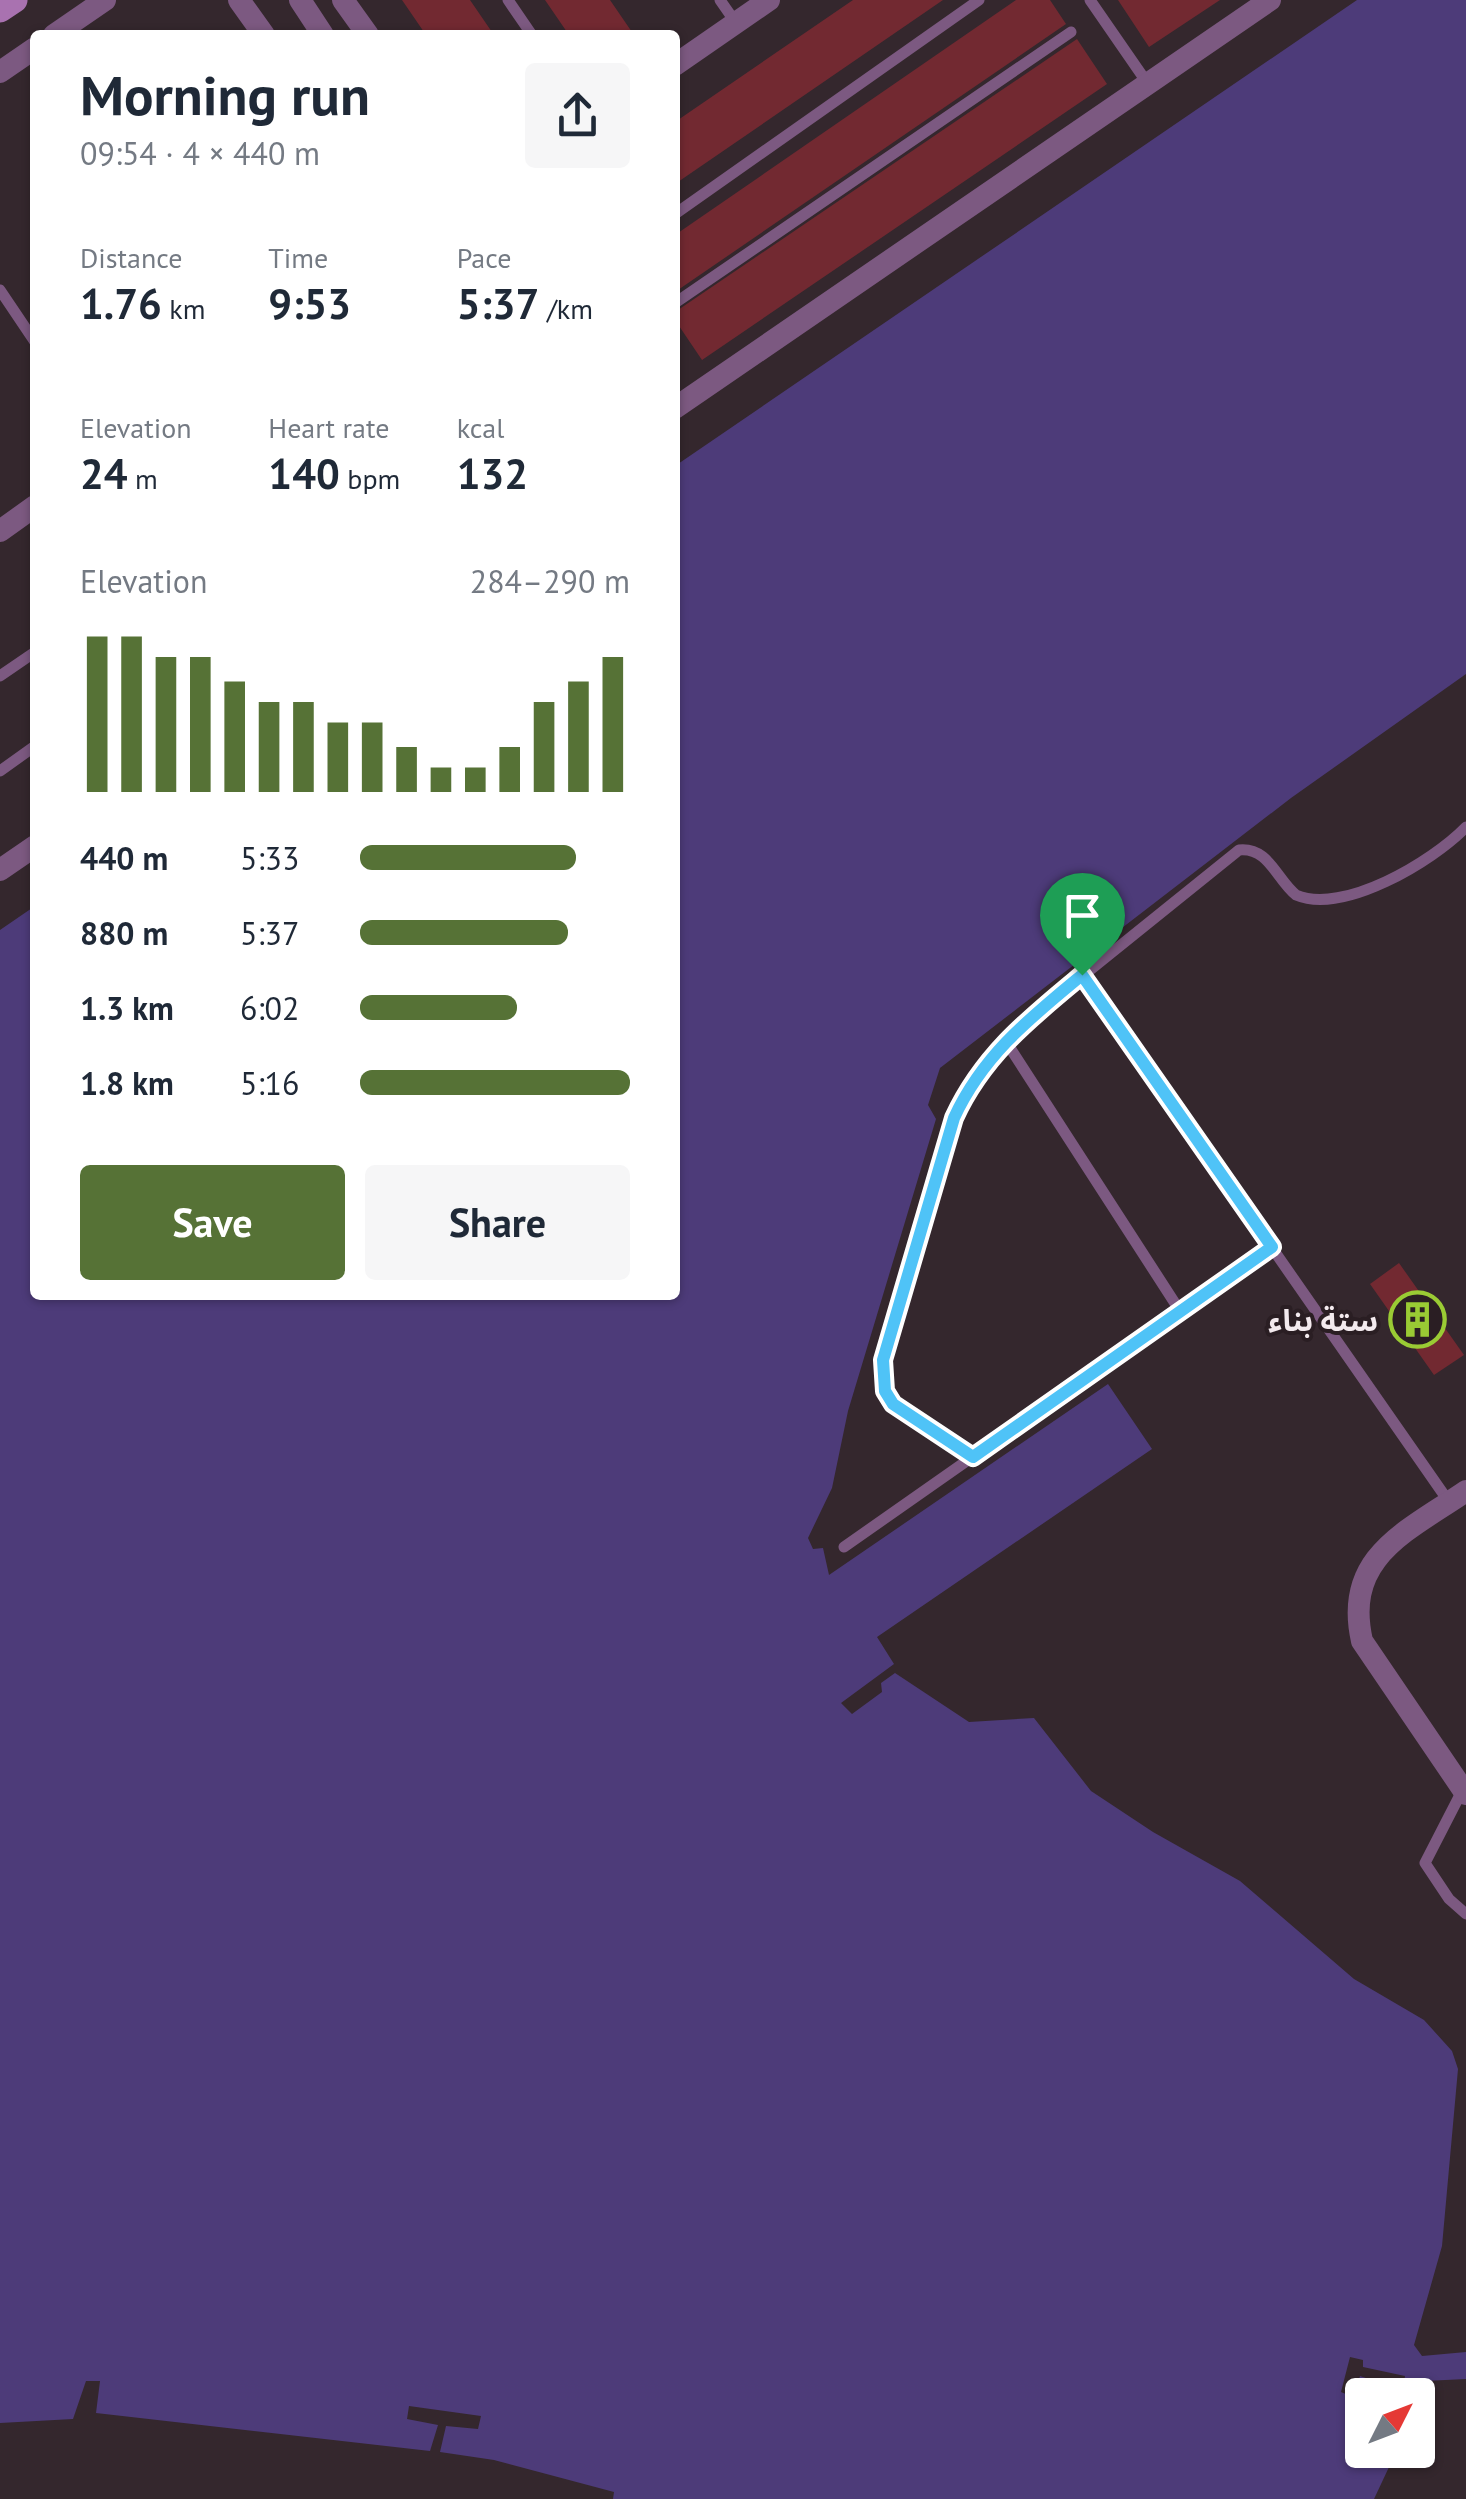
<!DOCTYPE html>
<meta charset="utf-8">
<style>
:root{--surface:#fff;--page:#f6f6f7;--text:#1f2937;--muted:#747a83;--accent:#567236}
body{margin:0;font-family:"PT Sans","Noto Sans Arabic",sans-serif;background:var(--page);color:var(--text);height:100vh;display:flex;flex-direction:column;font-size:38px;white-space:nowrap}
*{box-sizing:border-box;margin:0}
p{font-size:32px;color:var(--muted)}
.icon{flex:none;width:55px;height:55px;fill:none;stroke:currentColor;stroke-width:2;stroke-linecap:round;stroke-linejoin:round}
.map{position:relative;flex:1;overflow:hidden}
.details{position:absolute;left:30px;top:30px;width:650px;height:1270px;display:flex;flex-direction:column;background:var(--surface);border-radius:10px;box-shadow:0 2px 8px #0004}
.details>*{flex:none}
.needle{width:65px;rotate:48deg}
.buttons{position:absolute;left:1345px;top:2378px;display:grid;gap:20px}
.buttons a{display:grid;place-items:center;width:90px;height:90px;border-radius:10px;background:var(--surface);box-shadow:0 2px 8px #0004;font-size:50px}
.pin{position:absolute;display:grid;place-items:center;width:85px;height:85px;color:#fff;margin:-102px -42px;border-radius:50% 50% 50% 0;rotate:-45deg;box-shadow:0 0 10px #0007}
.pin .icon{rotate:45deg}
.round{display:grid;place-items:center;flex:none;width:105px;height:105px;border-radius:10px;background:var(--page)}
.overview{display:flex;align-items:center;justify-content:space-between;height:170px;padding:0 50px}
h1{font-size:55px;font-weight:700;line-height:75px}
.metrics{display:grid;grid-template-columns:repeat(3,1fr);gap:15px;height:170px;padding:10px 50px}
.metrics div{display:grid;align-content:center}
.metrics b{font-size:42px;font-weight:700}
.metrics small{font-size:28px;font-weight:400}
.metrics p{font-size:28px}
.chart{height:280px;padding:20px 50px}
.chart p{display:flex;justify-content:space-between}
.chart svg{width:100%;height:180px;margin-top:10px;stroke:var(--accent);stroke-width:6}
.primary-button{display:flex;gap:20px;margin-top:auto;padding:20px 50px}
.primary-button a{flex:1;height:115px;border-radius:10px;background:var(--accent);color:#fff;font-size:40px;font-weight:700;line-height:115px;text-align:center}
.primary-button a+a{background:var(--page);color:var(--text)}
ul{padding:0 50px;list-style:none;font-size:32px}
li{display:grid;grid-template-columns:160px 120px 1fr;align-items:center;height:75px}
li i{height:25px;border-radius:12px;background:var(--accent)}
.map>svg:first-child{display:block}
.water{fill:#4d3b79}
.building{fill:#722931}
.lines{fill:none;stroke-linecap:round;stroke-linejoin:round}
.lane{stroke:#7c5981;stroke-width:11}
.street{stroke:#7c5981;stroke-width:22}
.secondary{stroke:#a972b0;stroke-width:25}
.route-casing{stroke:#fff;stroke-width:20}
.route{stroke:#4fc3f7;stroke-width:12}
.labels{text-anchor:middle;dominant-baseline:central;stroke-width:8;stroke-linejoin:round;paint-order:stroke}
.poi-label{font-size:30px;font-weight:bold;fill:#f3eaee;stroke:#2a1e23;text-anchor:end}
</style>
<div class="map">
<svg width="1466" height="2499" viewBox="0 0 1466 2499">
<rect width="100%" height="100%" fill="#34272d"/>
<!-- water -->
<path class="water" d="M1357,0H1466V674L1291,798L940,1068L928,1105L936,1119L848,1411L832,1488L808,1538L813,1549L823,1548L829,1575L1108,1384L1152,1449L877,1637L894,1664L841,1703L852,1714L882,1692L881,1683L895,1673L969,1722L1034,1718L1091,1791L1153,1832L1240,1881L1354,1979L1424,2020L1452,2051L1458,2069L1442,2246L1414,2345L1422,2356L1466,2352V2379L1404,2382L1405,2376L1363,2367V2360L1350,2357L1341,2392L1353,2397L1360,2376L1375,2381L1371,2395H1362V2450H1397L1374,2499H613L614,2492L494,2460L440,2452L446,2426L478,2429L481,2416L409,2406L407,2419L438,2425L430,2451L96,2413L100,2381H86L73,2419L0,2423V930L35,906V1295H675V466Z"/>
<!-- building -->
<path class="building" d="M402,0H470L494,35H426Z
M545,0H610L634,35H569Z
M853,0H943L675,184V122Z
M1016,0H1050L1066,24L675,292V235Z
M1118,0H1220L1149,47Z
M1077,39L1107,84L702,360L675,320V312Z
M1399,1263L1464,1355L1434,1375L1370,1284Z"/>
<g class="lines">
<!-- lane -->
<path class="lane" d="M508,0L532,35
M720,0L736,23
M1090,0L1148,84
M675,214L979,0
M0,290L35,342
M675,303L1071,32
M0,676L35,652
M0,771L35,746
M1082,975L1449,1502
M1005,1040L1180,1311
M973,1457C938,1436 891,1419 881,1375L954,1118L984,1064L1018,1028L1239,850C1269,847 1276,879 1296,895C1343,915 1432,862 1466,827
M844,1547L1272,1247
M1463,1789L1425,1863L1449,1899L1466,1914"/>
<!-- street -->
<path class="street" d="M239,0L264,35
M300,0L323,35
M343,0L368,35
M54,35L105,0
M675,65L769,0
M0,72L35,48
M675,408L1270,0
M0,531L35,506
M0,870L35,846
M1466,1491C1406,1532 1343,1557 1362,1641L1466,1794"/>
<!-- secondary -->
<path class="secondary" d="M0,10L15,0"/>
</g>
<g class="lines">
<defs>
<path id="route" d="M1082,975L1272,1247L973,1457L893,1404L885,1391L883,1360L954,1118C983,1055 1030,1018 1082,975Z"/>
</defs>
<!-- route casing -->
<use href="#route" class="route-casing"/>
<!-- route -->
<use href="#route" class="route"/>
</g>
<!-- icons -->
<defs>
<symbol id="building-ring" viewBox="-11 -11 22 22"><circle r="9.5" fill="#2a1e23" stroke="#9acb34" stroke-width="1.5"/><path d="M-4-6H4V6H1V3H-1V6H-4ZM-2.5-4.3h1.7v1.8h-1.7ZM.8-4.3h1.7v1.8H.8ZM-2.5-1h1.7V.8h-1.7ZM.8-1h1.7V.8H.8Z" fill="#9acb34"/></symbol>
</defs>
<g fill-rule="evenodd">
<use href="#building-ring" x="1386" y="1288" width="63" height="63"/>
</g>
<g class="labels">
<!-- poi labels -->
<g class="poi-label">
<text x="1378" y="1319">ستة بناء</text>
</g>
</g>
</svg>
<div class="buttons">
<a><svg class="needle" viewBox="-14 -14 28 28"><path d="M0-13l5 13h-10z" fill="#e53935"/><path d="M0 13l5-13h-10z" fill="#747a83"/></svg></a>
</div>
<div class="pin" style="left:1082px;top:975px;background:#1e9e55"><svg class="icon" aria-label="arrive" viewBox="0 0 24 24"><path d="M6 21V4h12l-3 4 3 4H6"/></svg></div>
<section class="details">
<div class="overview"><div><h1>Morning run</h1><p>09:54 · 4 × 440 m</p></div><a class="round"><svg class="icon" aria-label="share" viewBox="0 0 24 24"><path d="M12 15V3M7 8l5-5 5 5M5 13v7h14v-7"/></svg></a></div>
<div class="metrics">
<div><p>Distance</p><b>1.76<small> km</small></b></div>
<div><p>Time</p><b>9:53</b></div>
<div><p>Pace</p><b>5:37<small> /km</small></b></div>
</div>
<div class="metrics">
<div><p>Elevation</p><b>24<small> m</small></b></div>
<div><p>Heart rate</p><b>140<small> bpm</small></b></div>
<div><p>kcal</p><b>132</b></div>
</div>
<div class="chart"><p><span>Elevation</span>284–290 m</p>
<svg viewBox="0 0 160 44" preserveAspectRatio="none"><path d="M5 44V6M15 44V6M25 44V11M35 44V11M45 44V17M55 44V22M65 44V22M75 44V27M85 44V27M95 44V33M105 44V38M115 44V38M125 44V33M135 44V22M145 44V17M155 44V11"/></svg>
</div>
<ul>
<li><b>440 m</b>5:33<i style="width:80%"></i></li>
<li><b>880 m</b>5:37<i style="width:77%"></i></li>
<li><b>1.3 km</b>6:02<i style="width:58%"></i></li>
<li><b>1.8 km</b>5:16<i style="width:100%"></i></li>
</ul>
<div class="primary-button"><a>Save</a><a>Share</a></div>
</section>
</div>
